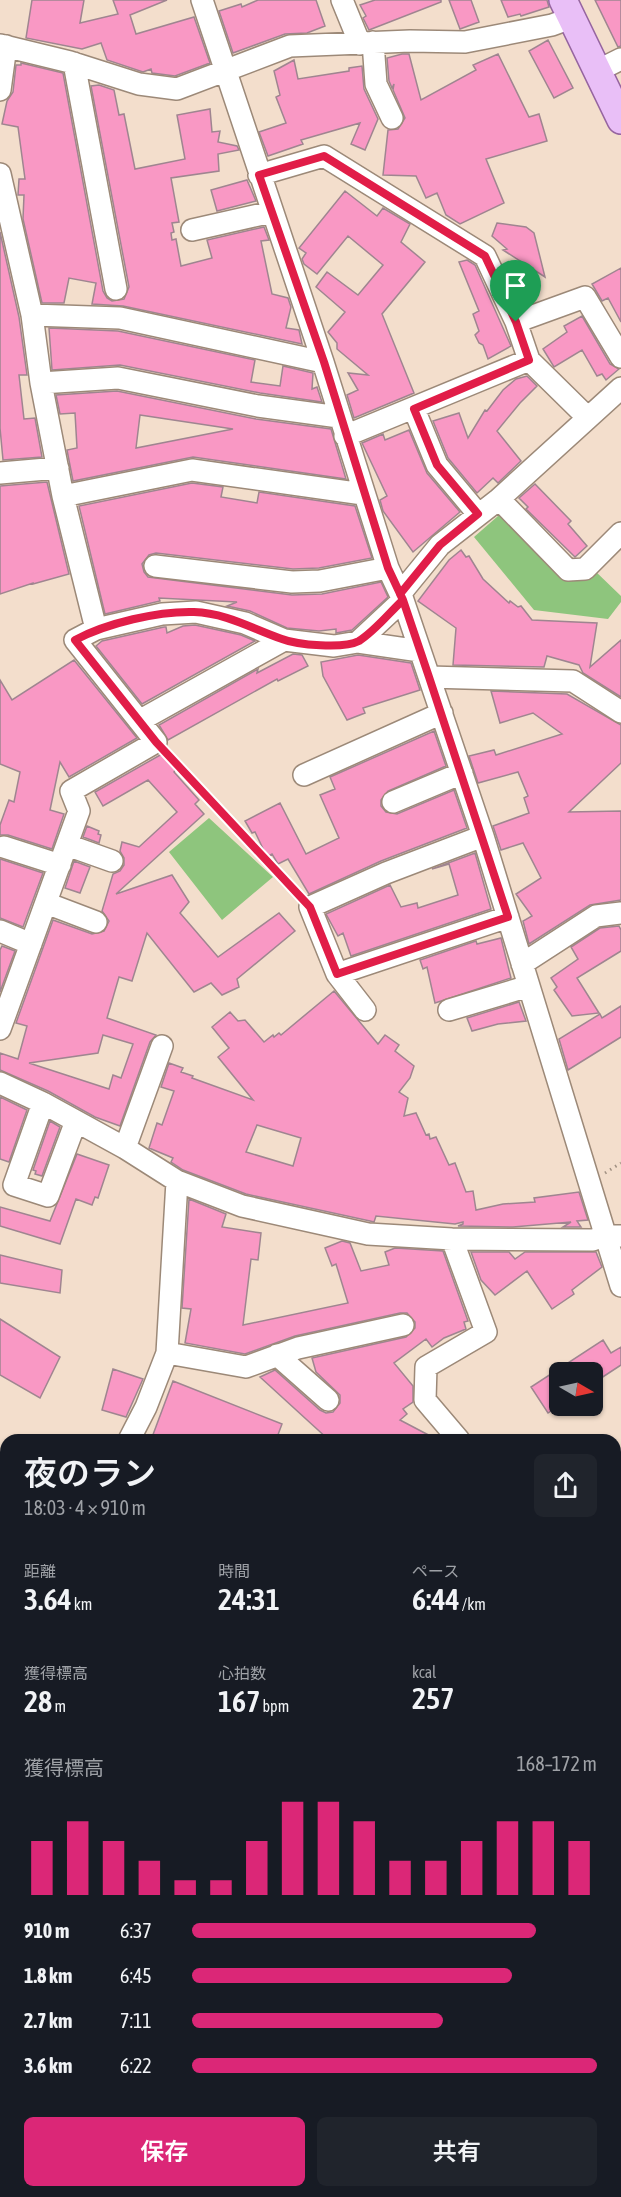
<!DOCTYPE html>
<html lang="ja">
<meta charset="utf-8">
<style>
:root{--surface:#171b24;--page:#20242c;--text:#f1f3f6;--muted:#9ea1a6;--accent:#db2777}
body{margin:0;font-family:"Asap Condensed","Noto Sans JP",sans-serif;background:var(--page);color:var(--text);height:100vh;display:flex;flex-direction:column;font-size:22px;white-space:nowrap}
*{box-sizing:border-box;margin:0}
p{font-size:20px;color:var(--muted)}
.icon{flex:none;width:33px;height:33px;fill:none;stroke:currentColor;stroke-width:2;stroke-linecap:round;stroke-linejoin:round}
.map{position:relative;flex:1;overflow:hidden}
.drawer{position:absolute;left:0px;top:1434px;width:621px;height:764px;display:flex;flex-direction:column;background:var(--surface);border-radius:18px 18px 0 0;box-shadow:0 2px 4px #0004}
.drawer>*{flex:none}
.needle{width:39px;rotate:99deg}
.fabs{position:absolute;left:549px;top:1362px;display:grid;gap:12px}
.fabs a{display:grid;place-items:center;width:54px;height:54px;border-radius:9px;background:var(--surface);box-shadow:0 2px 4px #0004;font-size:30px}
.pin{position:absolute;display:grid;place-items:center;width:51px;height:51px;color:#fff;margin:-62px -26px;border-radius:50% 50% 50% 0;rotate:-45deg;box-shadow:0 0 6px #0007}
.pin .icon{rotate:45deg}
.round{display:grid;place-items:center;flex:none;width:63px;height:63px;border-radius:9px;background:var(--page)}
.headline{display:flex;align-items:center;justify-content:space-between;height:102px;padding:0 24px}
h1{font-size:33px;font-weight:600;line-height:45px}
.stats{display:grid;grid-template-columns:repeat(3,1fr);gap:9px;height:102px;padding:6px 24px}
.stats div{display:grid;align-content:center}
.stats b{font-size:30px;font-weight:600}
.stats small{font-size:16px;font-weight:400}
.stats p{font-size:16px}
.chart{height:168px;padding:12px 24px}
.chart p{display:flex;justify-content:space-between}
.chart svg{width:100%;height:108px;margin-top:6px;stroke:var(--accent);stroke-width:6}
.action{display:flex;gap:12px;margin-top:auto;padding:12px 24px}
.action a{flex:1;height:69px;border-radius:9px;background:var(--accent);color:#fff;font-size:24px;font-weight:600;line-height:69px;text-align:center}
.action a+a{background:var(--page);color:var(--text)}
ul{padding:0 24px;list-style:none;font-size:20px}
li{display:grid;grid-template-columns:96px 72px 1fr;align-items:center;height:45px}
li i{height:15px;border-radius:8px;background:var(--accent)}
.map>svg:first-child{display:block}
.green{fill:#8ec57d}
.building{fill:#f998c4;stroke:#9f8590;stroke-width:1.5;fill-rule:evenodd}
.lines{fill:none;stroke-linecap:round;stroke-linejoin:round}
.minor-casing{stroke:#9c8978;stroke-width:24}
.major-casing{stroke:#9665a0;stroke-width:30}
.path{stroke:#a19183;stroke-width:3;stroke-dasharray:1.5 4.5;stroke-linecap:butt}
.minor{stroke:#fff;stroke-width:21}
.major{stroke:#e9bff7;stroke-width:27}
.route-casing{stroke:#fff;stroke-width:12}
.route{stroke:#e11d48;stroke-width:8}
</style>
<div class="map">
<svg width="621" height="2197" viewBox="0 0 621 2197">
<rect width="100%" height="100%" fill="#f3decc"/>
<!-- green -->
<path class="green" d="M498,516H507L563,574L593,569L621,596V602L608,619L534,610L474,537Z
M209,818L273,877L222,920L169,852Z"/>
<!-- building -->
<path class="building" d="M32,0H84L80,23L118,14L113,0H167L130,15L136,34L194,17L210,63L175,76L152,73L151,69L143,72L107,60L101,43L82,49L26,38Z
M258,0H316L325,26L307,33L285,34L233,53L219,11L241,4L242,7Z
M375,0H441V2L369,30L363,18L366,16L360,5Z
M449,0H471L479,22L460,29Z
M501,0H547L549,7L521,16L520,14L508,17Z
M595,0H621V46L618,47Z
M548,40L573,88L554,98L529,51Z
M402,54H409L421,100L476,70L473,65L498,54L529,117L539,114L547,141L486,159L504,203L460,224L446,215L437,193L426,198L416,176L383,175L388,130L398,129L405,118L393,90L394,84L392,88L389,81L387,58Z
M294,60L298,79L349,71V68L362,66L364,89L378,119L365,150L351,144L360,123L301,140L303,144L268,156L259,132L286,123L276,97L280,95L274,71Z
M21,63L63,73L103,291L107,298L112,301L124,299L129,287L91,86L99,85L114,90L119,115L124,114L135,169L185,159L177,115L210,109L212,132L220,131L218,142L237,146L239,150L218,154L219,171L171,178L179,222L172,223L174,232L171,233L172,240L176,239L181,266L212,258L207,240L264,227L269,240L261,241L272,294L288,298L291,307L286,328L299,330L302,344L123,306L92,304L96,283L69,278L64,303H42L23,219L24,195H18L19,179H25L18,127L2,124L7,101L13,92L16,65H21Z
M247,180L256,201L217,211L211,190Z
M345,191L377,216L383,208L410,224L401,242L425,262L382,314L414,393L354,418L347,395L358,390L348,373L368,375L337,349V343L328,332L345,312L316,287L327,272L358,295L383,265L348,236L317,274L304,264L302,259L306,253L299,248Z
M497,223L526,227L534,233L545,277L503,250L507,249L492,236Z
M0,232L19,317L27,375H19L24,419L35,418L42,457L3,460L0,428Z
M467,260L475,265L511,346L488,359L483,345L479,343L475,335L479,331L473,314L479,311L459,262Z
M621,268V322L608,298L602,301L592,284Z
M582,316L610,364L619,369L606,380L602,374L597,376L582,350L554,367L543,349L567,332L564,326Z
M49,328L118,331L255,360L251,382L280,386L283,366L313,373L312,389L317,387L322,402L260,393L120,365L52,370Z
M527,376L537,386L520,403L497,431L521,461L498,483L493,478L477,493L448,458L433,421L459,413L468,438L485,410L487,411L503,390L516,379Z
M117,391L256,419L331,429L346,479L193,457L73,481L67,450L77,448L75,413L60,414L56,395ZM140,415L233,429L136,448Z
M409,430L427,473L460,512L413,552L383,511L380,500L387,496L362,443L383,434L385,440Z
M47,482L69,574L33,584V583L0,594V486Z
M192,483L223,487L221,497L257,503L259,492L355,506L372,558L319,568L293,569L156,553L149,555L142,564L144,572L148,577L292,595L322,594L381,582L388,597L352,630L336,633V629L319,631L287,628L250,611L227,606L237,602L159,598L160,601L105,614L79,506Z
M535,484L571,521L568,524L587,546L575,557L526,509L528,507L519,498Z
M461,550L466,557L469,556L483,579L509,603L510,601L518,607L521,606L532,620L597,623L590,667L621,640V697L583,673L579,665L547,656L544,667L453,665L456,628L418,601L449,560Z
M195,625L241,635L255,641L142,704L96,646L102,641L164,627H166L167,633L183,626Z
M293,654L302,655L308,666L278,681L277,679L168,740L159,725L258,669L257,673Z
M358,655L411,663L420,690L363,708L365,713L347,720L323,676L321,662Z
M74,660L137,738L69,777L60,762L50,810L64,814L52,849L8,835H0V825L9,800L14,802L20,772L0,764V680L12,700Z
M491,691L567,694L621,725V763L569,812L621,811V900L590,905L529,944L523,921L532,916L516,894L541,878L523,843L501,850L493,826L529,813L524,798L528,796L518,772L478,783L469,756L494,750L496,755L562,734L533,713L500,723Z
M434,731L446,766L388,791L381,800V806L386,812L397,814L454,790L467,828L381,861L309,894L288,859L278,864L272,854L267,857L255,832L252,833L245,821L280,803L306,854L339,838L320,795L335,789L330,777Z
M162,754L176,769L174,772L199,800L195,804L204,814L116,894L172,875L189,902L180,913L218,957L279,913L295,931L237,979L239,987L222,995L211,983L194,992L147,933L132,981L119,977L107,1018L156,1035L150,1042L120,1126L95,1117L48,1091L0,1070V1053L18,1059L27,1026L16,1023L53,920L92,934L104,931L109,921L102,911L113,874L120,871L124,865V858L120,851L122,842L139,847L177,812L148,780L103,806L95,792ZM103,1035L133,1044L121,1078L113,1075L109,1089L29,1063L98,1053Z
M87,826L99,831L98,834L101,835L99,843L83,837Z
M475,853L491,909L351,956L343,933L338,936L326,914L390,885L401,907L417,903L418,908L458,895L449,864L432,869Z
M0,859L43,873L23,927L0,918Z
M74,861L90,867L80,893L65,888Z
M619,926L621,930V951L577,978L599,1013L572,1016L554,990L557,987L551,978L578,959L571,947L600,928Z
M501,938L511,978L435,1003L427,967L423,969L420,960L476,941L477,944Z
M2,946L15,951L0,992V950Z
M334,991L378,1044L385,1035L399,1045L395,1051L414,1066L410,1078L399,1092L408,1098L404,1116L416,1113L426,1135L429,1134L430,1139L436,1137L449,1165L455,1163L466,1192L473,1191L476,1210L503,1204L535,1202L534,1198L579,1192L588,1220L577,1221L581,1227H563L571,1222L513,1227L458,1226L463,1224V1222L455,1224L376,1216L374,1222L370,1221L246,1194L183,1170L171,1162L173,1158L149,1148L157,1123L162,1125L174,1091L161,1087L169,1063L183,1068L181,1072L193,1076L192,1078L253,1100L218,1057L229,1048L212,1027L230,1012L238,1021L245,1020L264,1042L273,1035L274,1037L279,1033L281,1035ZM257,1125L301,1138L293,1166L246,1152Z
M519,1002L526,1021L498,1024L472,1031L467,1018Z
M621,1006V1037L568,1070L559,1039L600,1014L602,1018Z
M0,1097L27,1110L9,1162L0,1159Z
M50,1121L60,1127L42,1176L35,1174L36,1171L33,1170Z
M77,1154L109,1165L98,1198L95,1197L92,1205L76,1199L60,1244L0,1226V1207L50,1221Z
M189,1199L226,1214L222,1227L261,1233L258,1260L251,1259L243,1325L348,1303L336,1264L332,1266L325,1248L342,1241L350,1243L361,1271L389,1265L385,1252L395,1248L443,1251L468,1321L464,1322L466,1329L444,1338L432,1347L426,1339L394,1363L413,1386V1402L403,1409L407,1414L400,1420L438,1440H329L260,1377L275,1370L320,1410L326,1413L333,1412L340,1403V1395L316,1372L312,1358L406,1337L415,1328V1322L407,1313H400L295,1336L245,1354L185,1343L191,1309L182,1308Z
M471,1252H509L515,1259L525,1252H596L602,1267L572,1290L574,1294L552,1309L527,1271L495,1295L481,1280Z
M0,1255L62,1270L60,1293L0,1283Z
M0,1319L60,1357L40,1398L0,1375Z
M603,1340L611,1353L621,1347V1365L592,1384V1372H560V1405L548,1413L531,1387Z
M113,1369L143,1379L126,1417L102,1410Z
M173,1381L282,1424L276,1440H151Z"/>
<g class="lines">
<defs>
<path id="minor" d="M202,0L323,362L388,568L403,600L483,836L621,1286
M342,0L360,44
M373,42L376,84L392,118
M0,45L70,62L139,84L177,89L290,46L410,41L465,42L552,25L571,18
M74,63L116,289
M597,71L621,59
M0,90L6,46
M0,174L32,315L41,383L63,496L96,629L162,614L196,612L245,623L284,640L334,646L358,642L420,651
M259,175L324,156L485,256L516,322L529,360L587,417
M192,230L272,212
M32,315L120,318L323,362
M516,322L585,297L621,357
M41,383L118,378L258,406L339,417
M414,409L437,465L478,514
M345,436L529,360
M0,473L58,468
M63,496L192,470L363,494
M499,499L568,570L585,569L621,533
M155,566L292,582L320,581L388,568
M400,594L440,545L499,499L621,388
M358,642L403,600
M429,677L573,681L621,712
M139,721L284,640
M304,775L442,713
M393,802L462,773
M483,836L386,873L310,907L337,974L508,917
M67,845L112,861
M4,847L60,865
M46,903L96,922
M0,931L31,944
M522,964L596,916L621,913
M337,974L365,1010
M449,1010L529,986
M0,1029L79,811L71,791L156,742L75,640L96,629
M0,1083L43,1103L125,1148L177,1181L242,1206L368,1234L452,1239L593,1240L604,1236H621
M43,1103L14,1185L48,1196L76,1121
M125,1148L162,1046
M452,1239L486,1332L426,1367L425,1400L459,1440
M167,1353L246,1367L298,1348L403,1325
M277,1355L328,1400
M129,1440L146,1407L167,1353L177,1181
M615,1629L621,1627
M615,1761L621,1765
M0,1802L6,1806
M615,1814L621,1802
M0,1899L6,1887
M0,2075L6,2077
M615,2117L621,2119
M334,2192L343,2197
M63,2197L68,2192"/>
<path id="major" d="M563,0L621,120
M0,1570L6,1574
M615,1965L621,1969"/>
</defs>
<!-- minor casing -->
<use href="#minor" class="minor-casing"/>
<!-- major casing -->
<use href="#major" class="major-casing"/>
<!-- path -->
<path class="path" d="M169,757L298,894
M605,1173L621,1163"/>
<!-- minor -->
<use href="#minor" class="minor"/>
<!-- major -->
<use href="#major" class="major"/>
</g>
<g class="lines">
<defs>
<path id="route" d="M516,322L529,360L414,409L437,465L478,514L440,545L400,594L403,600C389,613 375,631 359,641C344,649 297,645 282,639C253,629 226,613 194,612C158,611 107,623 75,640L156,742L310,907L337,974L508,917L429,677L403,600L388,568L324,362L259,175L324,156L485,256L516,322"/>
</defs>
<!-- route casing -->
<use href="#route" class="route-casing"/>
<!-- route -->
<use href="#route" class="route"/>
</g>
</svg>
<div class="fabs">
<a><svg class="needle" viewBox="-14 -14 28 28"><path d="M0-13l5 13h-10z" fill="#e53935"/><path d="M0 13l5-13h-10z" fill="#9ea1a6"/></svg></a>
</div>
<div class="pin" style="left:516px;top:322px;background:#1e9e55"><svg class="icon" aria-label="arrive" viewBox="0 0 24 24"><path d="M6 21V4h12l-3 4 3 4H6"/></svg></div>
<section class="drawer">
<div class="headline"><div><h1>夜のラン</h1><p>18:03 · 4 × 910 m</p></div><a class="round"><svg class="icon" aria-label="share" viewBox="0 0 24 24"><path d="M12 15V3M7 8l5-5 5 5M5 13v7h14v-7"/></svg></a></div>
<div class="stats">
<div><p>距離</p><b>3.64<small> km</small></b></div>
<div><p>時間</p><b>24:31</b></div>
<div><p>ペース</p><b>6:44<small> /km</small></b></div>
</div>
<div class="stats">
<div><p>獲得標高</p><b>28<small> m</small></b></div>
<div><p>心拍数</p><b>167<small> bpm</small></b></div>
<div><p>kcal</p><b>257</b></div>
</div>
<div class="chart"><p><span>獲得標高</span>168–172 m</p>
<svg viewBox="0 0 160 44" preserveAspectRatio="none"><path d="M5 44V22M15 44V14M25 44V22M35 44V30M45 44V38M55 44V38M65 44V22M75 44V6M85 44V6M95 44V14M105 44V30M115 44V30M125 44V22M135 44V14M145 44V14M155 44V22"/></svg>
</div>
<ul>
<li><b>910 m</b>6:37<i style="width:85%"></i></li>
<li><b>1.8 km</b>6:45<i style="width:79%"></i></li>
<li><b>2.7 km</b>7:11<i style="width:62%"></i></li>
<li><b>3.6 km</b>6:22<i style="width:100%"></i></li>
</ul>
<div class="action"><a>保存</a><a>共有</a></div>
</section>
</div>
